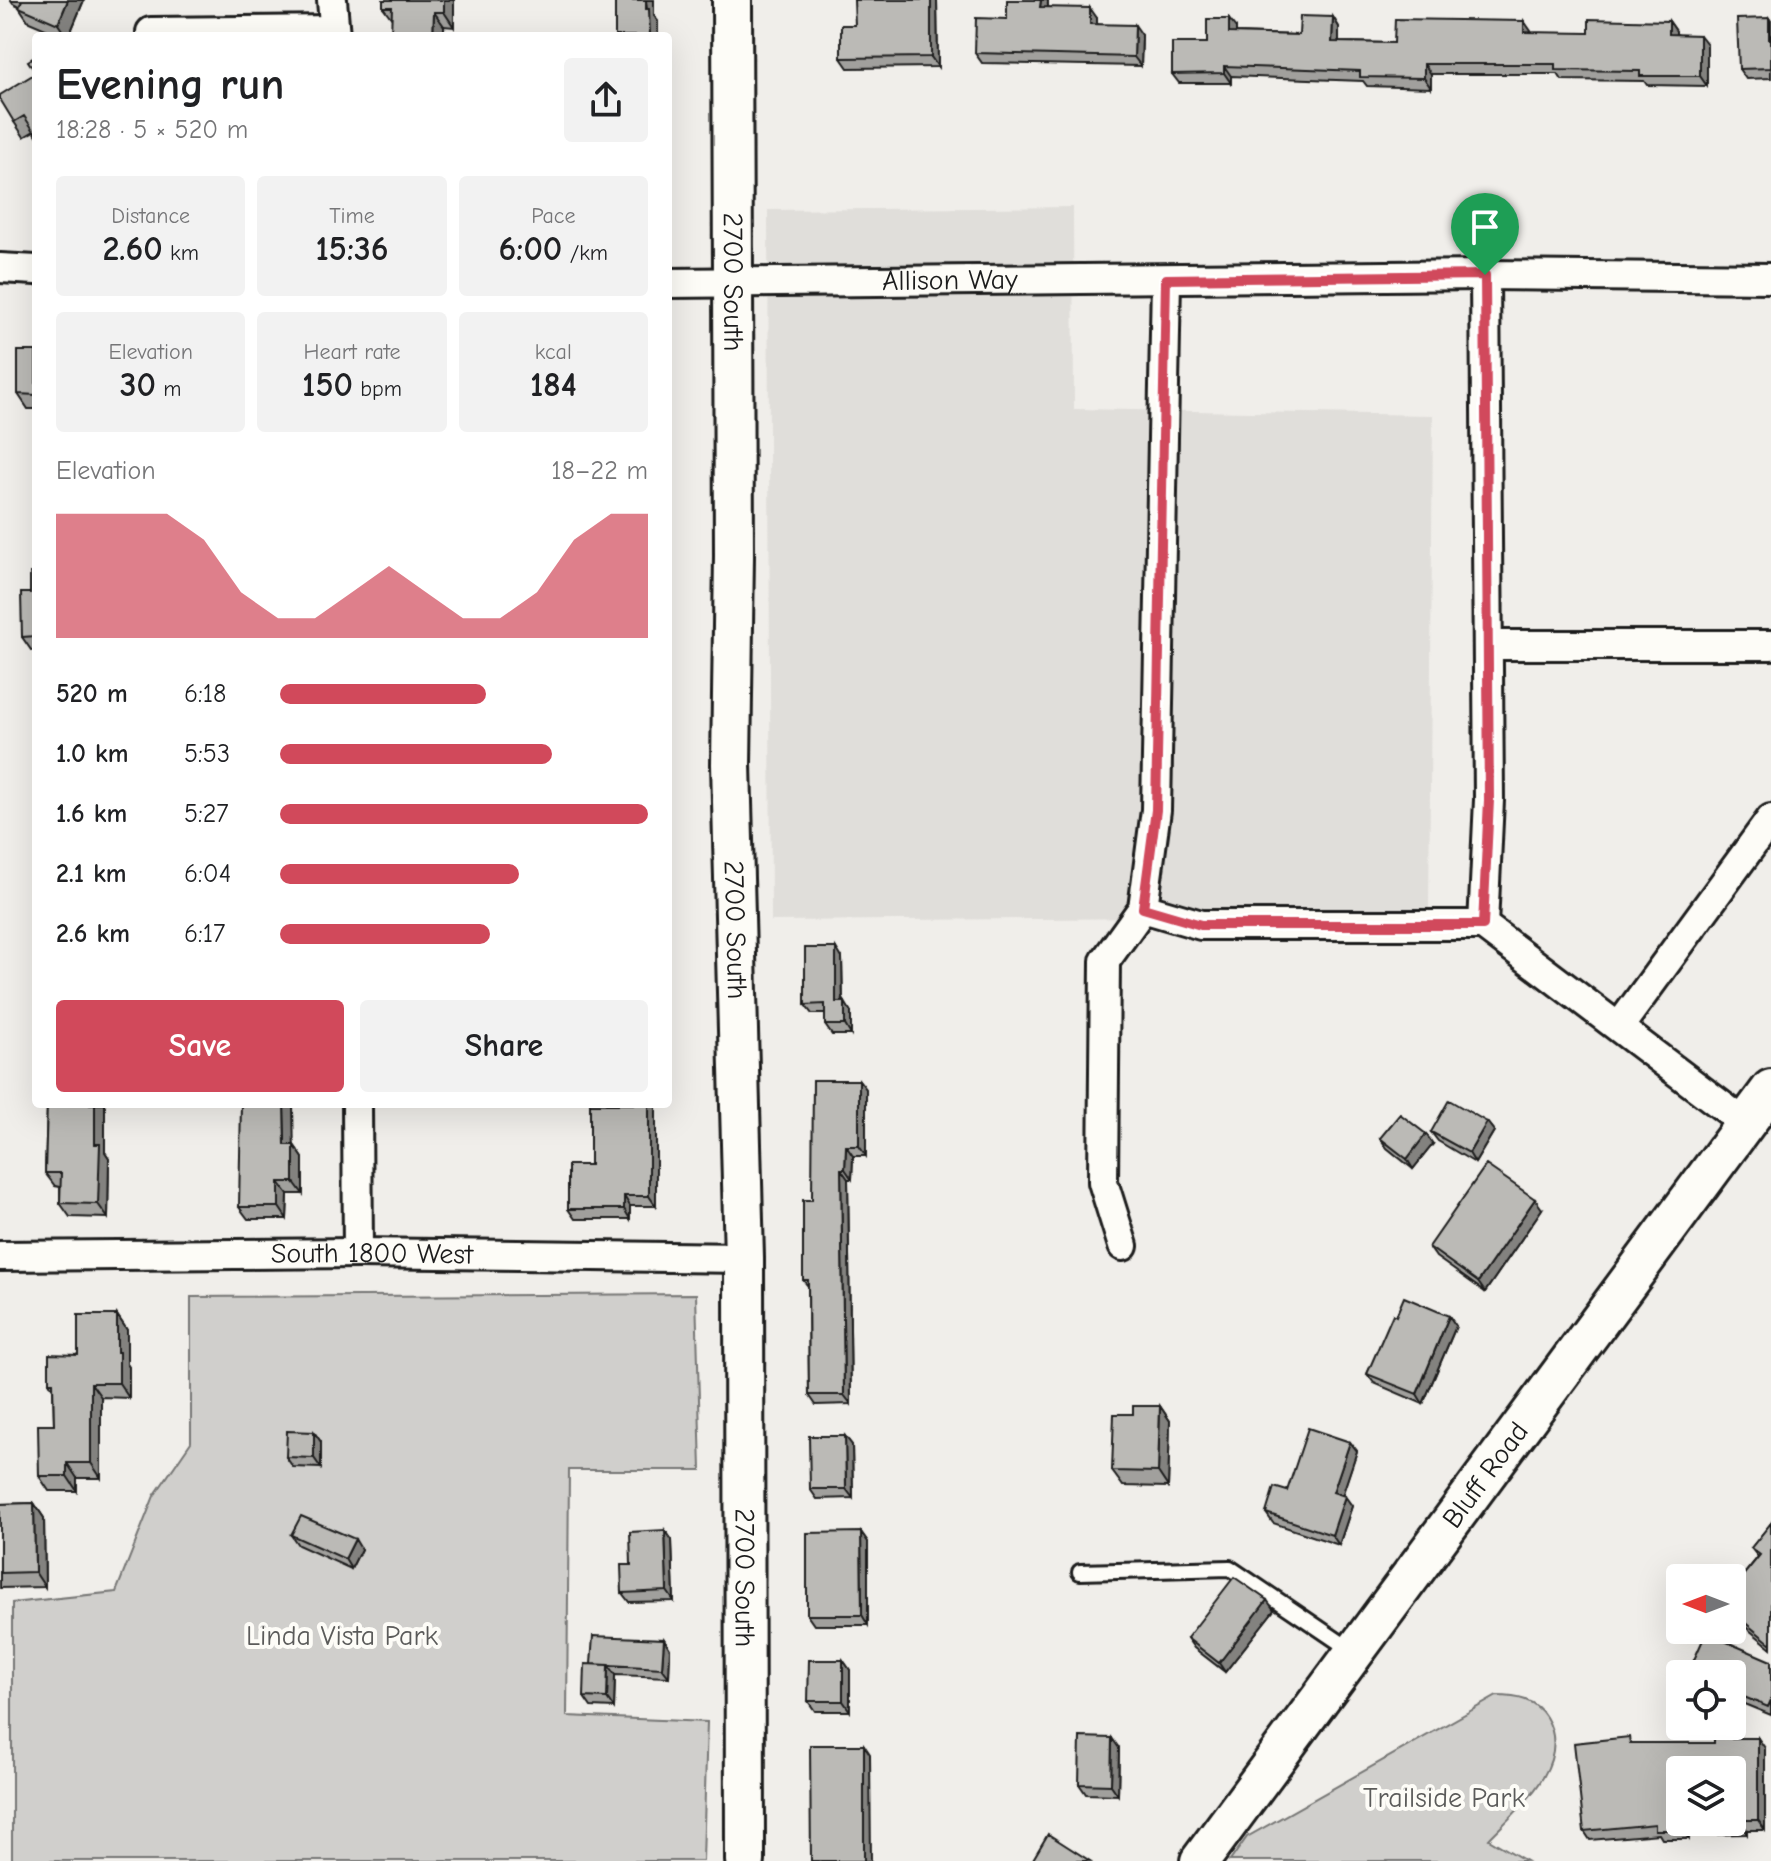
<!DOCTYPE html>
<meta charset="utf-8">
<style>
:root{--surface:#fff;--page:#f2f2f2;--text:#202124;--muted:#757577;--accent:#d1495b}
body{margin:0;font-family:"Comic Neue",sans-serif;background:var(--page);color:var(--text);height:100vh;display:flex;flex-direction:column;font-size:30px;white-space:nowrap}
*{box-sizing:border-box;margin:0}
p{font-size:26px;color:var(--muted)}
.icon{flex:none;width:44px;height:44px;fill:none;stroke:currentColor;stroke-width:2;stroke-linecap:round;stroke-linejoin:round}
.map{position:relative;flex:1;overflow:hidden}
.drawer{position:absolute;left:32px;top:32px;width:640px;height:1076px;display:flex;flex-direction:column;background:var(--surface);border-radius:8px;box-shadow:0 8px 32px #0002}
.drawer>*{flex:none}
.needle{width:52px;rotate:270deg}
.fabs{position:absolute;left:1666px;top:1564px;display:grid;gap:16px}
.fabs a{display:grid;place-items:center;width:80px;height:80px;border-radius:8px;background:var(--surface);box-shadow:0 8px 32px #0002;font-size:40px}
.pin{position:absolute;display:grid;place-items:center;width:68px;height:68px;color:#fff;margin:-82px -34px;border-radius:50% 50% 50% 0;rotate:-45deg;box-shadow:0 0 8px #0007}
.pin .icon{rotate:45deg}
.round{display:grid;place-items:center;flex:none;width:84px;height:84px;border-radius:8px;background:var(--page)}
.head{display:flex;align-items:center;justify-content:space-between;height:136px;padding:0 24px}
h1{font-size:44px;font-weight:800;line-height:60px}
.metrics{display:grid;grid-template-columns:repeat(3,1fr);gap:12px;height:136px;padding:8px 24px}
.metrics div{display:grid;align-content:center;border-radius:8px;background:var(--page);text-align:center}
.metrics b{font-size:34px;font-weight:800}
.metrics small{font-size:22px;font-weight:400}
.metrics p{font-size:22px}
.chart{height:224px;padding:16px 24px}
.chart p{display:flex;justify-content:space-between}
.chart svg{width:100%;height:144px;margin-top:8px;fill:var(--accent);opacity:.7}
.cta{display:flex;gap:16px;margin-top:auto;padding:16px 24px}
.cta a{flex:1;height:92px;border-radius:8px;background:var(--accent);color:#fff;font-size:32px;font-weight:800;line-height:92px;text-align:center}
.cta a+a{background:var(--page);color:var(--text)}
ul{padding:0 24px;list-style:none;font-size:26px}
li{display:grid;grid-template-columns:128px 96px 1fr;align-items:center;height:60px}
li i{height:20px;border-radius:10px;background:var(--accent)}
.map>svg:first-child{display:block}
.built{fill:#e0deda}
.green{fill:#d0cfcc;stroke:#767674;stroke-width:2}
.lines{fill:none;stroke-linecap:round;stroke-linejoin:round}
.service-casing{stroke:#1c1c1c;stroke-width:20}
.minor-casing{stroke:#1c1c1c;stroke-width:34}
.secondary-casing{stroke:#1c1c1c;stroke-width:44}
.service{stroke:#fdfcf7;stroke-width:14}
.minor{stroke:#fdfcf7;stroke-width:28}
.secondary{stroke:#fdfcf7;stroke-width:38}
.wall{fill:#a1a09d;stroke:#1c1c1c;stroke-width:2}
.shaded-wall{fill:#83827f;stroke:#1c1c1c;stroke-width:2}
.building{fill:#bbbab6;stroke:#1c1c1c;stroke-width:2;fill-rule:evenodd}
.route-casing{stroke:#fff;stroke-width:16}
.route{stroke:#d1495b;stroke-width:10}
.labels{text-anchor:middle;dominant-baseline:central;stroke-width:8;stroke-linejoin:round;paint-order:stroke}
.street-label{font-size:28px;fill:#1c1c1c;stroke:#fdfcf7}
.park-label{font-size:28px;fill:#5b5b5a;stroke:#fdfcf7}
</style>
<div class="map">
<svg width="1771" height="1861" viewBox="0 0 1771 1861">
<rect width="100%" height="100%" fill="#f0eeea"/>
<filter id="ink" filterUnits="userSpaceOnUse"><feTurbulence type="fractalNoise" baseFrequency=".0125" numOctaves="2"/><feDisplacementMap in="SourceGraphic" scale="16" xChannelSelector="R" yChannelSelector="G"/><feConvolveMatrix kernelMatrix="1 2 1 2 8 2 1 2 1" color-interpolation-filters="sRGB"/></filter>
<g filter="url(#ink)">
<!-- built -->
<path class="built" d="M1073,207L1074,409L1433,415L1429,916L771,921L768,210Z"/>
<!-- green -->
<path class="green" d="M696,1294L701,1470H569L567,1716L707,1722L703,1861H12V1603L116,1592L154,1496L191,1442V1297Z
M1497,1696C1517,1696 1535,1699 1546,1717C1574,1763 1518,1809 1489,1839L1526,1861H1230L1247,1837Z"/>
<g class="lines">
<defs>
<path id="service" d="M1080,1572L1230,1568L1354,1652"/>
<g id="minor">
<path d="M332,0L335,36"/>
<path d="M151,32L334,30"/>
<path d="M0,268L36,270"/>
<path d="M1485,275L1489,800L1483,925L1746,1124"/>
<path id="s1" d="M668,283L1485,275L1771,278"/>
<path d="M1489,645H1771"/>
<path d="M1143,908L1201,925H1483"/>
<path d="M1619,1027L1771,819"/>
<path d="M357,1104L358,1253"/>
<path d="M1123,1246L1103,1182L1105,961L1143,908L1156,810L1166,279"/>
<path id="s2" d="M0,1256L358,1253L744,1258"/>
</g>
<g id="secondary">
<path id="s3" d="M732,0L734,556L731,764L744,1258L745,1861"/>
<path id="s4" d="M1200,1861L1771,1089"/>
</g>
</defs>
<!-- service casing -->
<use href="#service" class="service-casing"/>
<!-- minor casing -->
<use href="#minor" class="minor-casing"/>
<!-- secondary casing -->
<use href="#secondary" class="secondary-casing"/>
<!-- service -->
<use href="#service" class="service"/>
<!-- minor -->
<use href="#minor" class="minor"/>
<!-- secondary -->
<use href="#secondary" class="secondary"/>
</g>
<!-- wall -->
<path class="wall" d="M11,0H84L69,36H62L29,22L19,7V6L13,3Z
M383,0H454V27L444,26V36H392V19L383,7Z
M937,0L938,67L848,68L841,58L855,25Z
M1048,0V7L1097,18V24L1142,35L1141,66L982,63L975,53L1007,19Z
M1333,17L1339,27V42L1394,43L1524,21L1531,33H1589L1669,21L1676,31V34L1707,44V86L1647,85L1644,81L1562,80L1558,74H1431V88L1367,86L1363,81L1231,76V83H1179L1172,74L1207,43L1236,28V33L1299,35Z
M1769,18L1771,21V78L1746,79L1739,69Z
M36,73L34,131L24,137L14,122Z
M36,351V409H28L18,394Z
M36,573V650H31L22,637L30,593Z
M842,958L843,1002L851,1012V1035H832L825,1025V1014H812L805,1005Z
M859,1080L866,1089V1156H853L852,1179H848L851,1404L816,1405L809,1395L808,1286L803,1280L812,1200Z
M47,1104H105V1152L109,1158L108,1218L70,1217L60,1203V1187L55,1186L45,1173Z
M590,1104L656,1206H630V1219H575L568,1209L590,1165Z
M1487,1122L1494,1131L1475,1163L1438,1141L1431,1132Z
M1380,1138L1433,1144L1413,1169L1387,1148Z
M294,1145L303,1158V1194H288L287,1219H248L239,1207Z
M1542,1209L1485,1292L1436,1257L1429,1247Z
M117,1315L127,1330V1364L129,1367V1398L101,1397V1478H77V1491H49L39,1476L54,1425L53,1389L49,1382Z
M1396,1316H1449L1456,1326L1423,1404L1374,1383L1367,1374Z
M1160,1406L1170,1421L1168,1487L1123,1486L1112,1471L1133,1414Z
M314,1432L321,1442V1468L293,1467L286,1457Z
M845,1436L852,1445L853,1498L817,1499L810,1489Z
M1350,1442L1357,1451L1342,1495L1352,1506L1339,1545L1273,1523L1266,1513L1287,1491Z
M34,1503L44,1518L45,1587L0,1588V1504Z
M1771,1523V1648L1732,1616V1589L1758,1557L1751,1548Z
M665,1530L672,1540L674,1601L629,1602L622,1593L631,1565Z
M861,1532L868,1542V1625H814L807,1615Z
M291,1535L361,1549L351,1569L298,1545Z
M1274,1610L1225,1672L1194,1648L1187,1638Z
M664,1639L670,1649L669,1677L615,1675L614,1708L591,1707L584,1697L592,1665Z
M843,1660L850,1670V1711H815L808,1701Z
M1771,1661V1715L1732,1699V1674Z
M1634,1743L1765,1748V1830H1747V1834L1689,1835V1839H1662L1659,1834L1590,1840L1584,1831Z
M1119,1748L1118,1795L1086,1794L1079,1784Z"/>
<!-- shaded-wall -->
<path class="shaded-wall" d="M68,0H84L69,36H66L58,24Z
M444,0H454V27L444,12Z
M646,0H654V16L658,21V36H650Z
M931,0H937L938,67L931,57Z
M1041,0H1048L1047,17L1040,7Z
M1090,8L1097,18V34L1090,24Z
M434,12L444,26V36H433Z
M1333,17L1339,27V51L1332,42Z
M1769,18L1771,21V42L1769,39Z
M1229,19L1236,28V42L1229,33Z
M1524,21L1531,31V42L1524,32Z
M1669,21L1676,31V44L1669,34Z
M1135,25L1142,35L1141,66L1134,57Z
M1700,35L1707,44V86L1700,76Z
M1424,64L1431,74V88L1424,78Z
M1224,66L1231,76V83L1224,73Z
M836,948L842,958L843,1012L836,1002Z
M845,1002L851,1012V1035L845,1025Z
M859,1080L866,1089V1156L859,1146Z
M95,1104H105V1152L109,1158L108,1218L98,1204L95,1144Z
M284,1104H293L294,1157L285,1145Z
M649,1104H656V1206L649,1196Z
M1487,1122L1494,1131L1475,1163L1469,1153Z
M1426,1134L1433,1144L1413,1169L1407,1159Z
M294,1145L303,1158V1194L294,1182Z
M846,1146L853,1156L852,1179L845,1169Z
M841,1169L848,1179L851,1404L844,1395Z
M279,1182L288,1194L287,1219L279,1207Z
M624,1196L630,1206V1219L624,1209Z
M1535,1199L1542,1209L1485,1292L1478,1282Z
M117,1315L127,1330V1364L129,1367V1398L119,1383L117,1352Z
M1449,1316L1456,1326L1423,1404L1417,1394Z
M91,1383L101,1397V1478L91,1463Z
M1160,1406L1170,1421L1168,1487L1158,1472Z
M314,1432L321,1442V1468L314,1458Z
M845,1436L852,1445L853,1498L846,1489Z
M1350,1442L1357,1451L1340,1502L1333,1492Z
M67,1463L77,1478V1491L67,1476Z
M1345,1496L1352,1506L1339,1545L1332,1535Z
M34,1503L44,1518L45,1587L35,1572Z
M665,1530L672,1540L674,1601L667,1591Z
M861,1532L868,1542V1625L862,1615Z
M355,1539L361,1549L351,1569L345,1559Z
M1267,1600L1274,1610L1225,1672L1219,1663Z
M664,1639L670,1649L669,1677L662,1668Z
M843,1660L850,1670V1711L843,1701Z
M608,1665L615,1675L614,1708L607,1698Z
M1112,1738L1119,1748L1118,1795L1111,1785Z
M1758,1738L1765,1748V1830L1758,1820Z
M864,1745L870,1754L871,1861H864Z
M1741,1820L1747,1830V1834L1741,1825Z
M1682,1825L1689,1835V1839L1682,1830Z"/>
<!-- building -->
<path class="building" d="M22,0H68L58,24L19,7Z
M383,0H444V12H434L433,36L391,35L392,7H383Z
M615,0H646V9H649L650,36H615Z
M854,0H931V57L841,58V25H855Z
M1007,0H1041L1040,7L1090,8V24L1135,25L1134,57L975,53L976,18L1007,19Z
M1300,16L1333,17L1332,42L1394,43L1395,19L1524,21V32L1589,33V19L1669,21V34L1700,35V76H1640V71L1555,70V64H1424V78L1360,77V71L1224,66V73L1172,74V43H1207V19H1229V33L1299,35Z
M1769,18V39H1771V68L1739,69L1737,19Z
M36,56V73L28,61Z
M36,73V134L24,116L14,122L0,99V95Z
M18,351H36V395L18,394Z
M30,573H36V636L22,637L21,593H30Z
M805,948H836V1002H845V1025H825V1004L805,1005Z
M813,1080H859V1146H846L845,1169H841L844,1395H809L808,1280H803V1200H812Z
M1449,1100L1487,1122L1469,1153L1431,1132Z
M47,1104H95V1144H100L98,1204L60,1203L61,1173H45Z
M241,1104H284L285,1145H294V1182H279V1207H239Z
M590,1104H649V1196H624V1209H568V1165H590Z
M1400,1114L1426,1134L1407,1159L1380,1138Z
M1486,1165L1535,1199L1478,1282L1429,1247Z
M1404,1297L1449,1316L1417,1394L1367,1374L1393,1314L1396,1316Z
M78,1315H117V1352H119V1383H91V1463H67V1476H39L38,1425H54L53,1382H49V1354L78,1355Z
M1133,1406H1160L1158,1472L1112,1471L1114,1414H1133Z
M1308,1428L1350,1442L1333,1492L1345,1496L1332,1535L1266,1513L1274,1487L1287,1491Z
M287,1431L314,1432V1458L286,1457Z
M809,1436H845L846,1489H810Z
M34,1503L35,1572L0,1573V1504Z
M301,1516L355,1539L345,1559L291,1535Z
M1771,1523V1644L1732,1612V1589L1760,1555L1751,1548Z
M665,1530L667,1591L622,1593L621,1565H631L630,1532Z
M861,1532L862,1615H807V1533Z
M1234,1577L1267,1600L1219,1663L1187,1638Z
M1706,1633L1771,1661V1700L1768,1707L1732,1692V1674L1688,1673Z
M593,1636L664,1639L662,1668L591,1664Z
M809,1660H843V1701H808Z
M585,1664L608,1665L607,1698L584,1697Z
M1080,1737L1112,1738L1111,1785L1079,1784Z
M1629,1737L1630,1743H1714V1738H1758V1820H1741V1825H1682V1830H1655V1824L1584,1831L1574,1743ZM1680,1770H1732V1822H1680Z
M810,1745H864V1861H811Z
M1048,1834L1090,1861H1032Z"/>
</g>
<g class="lines" filter="url(#ink)">
<defs>
<path id="route" d="M1485,275L1489,800L1483,925H1201L1143,908L1156,810L1166,279Z"/>
</defs>
<!-- route casing -->
<use href="#route" class="route-casing"/>
<!-- route -->
<use href="#route" class="route"/>
</g>
<g class="labels">
<!-- street labels -->
<g class="street-label">
<text stroke="none"><textPath href="#s1" startOffset="282">Allison Way</textPath></text>
<text stroke="none"><textPath href="#s3" startOffset="282">2700 South</textPath></text>
<text stroke="none"><textPath href="#s3" startOffset="930">2700 South</textPath></text>
<text stroke="none"><textPath href="#s2" startOffset="372">South 1800 West</textPath></text>
<text stroke="none"><textPath href="#s4" startOffset="480">Bluff Road</textPath></text>
<text stroke="none"><textPath href="#s3" startOffset="1578">2700 South</textPath></text>
</g>
<!-- park labels -->
<g class="park-label">
<text x="342" y="1636">Linda Vista Park</text>
<text x="1444" y="1798">Trailside Park</text>
</g>
</g>
</svg>
<div class="fabs">
<a><svg class="needle" viewBox="-14 -14 28 28"><path d="M0-13l5 13h-10z" fill="#e53935"/><path d="M0 13l5-13h-10z" fill="#757577"/></svg></a>
<a><svg class="icon" aria-label="locate" viewBox="0 0 24 24"><circle cx="12" cy="12" r="6"/><path d="M12 2v4M12 18v4M2 12h4M18 12h4"/></svg></a>
<a><svg class="icon" aria-label="layers" viewBox="0 0 24 24"><path d="M12 4l9 5-9 5-9-5zM3 14l9 5 9-5"/></svg></a>
</div>
<div class="pin" style="left:1485px;top:275px;background:#1e9e55"><svg class="icon" aria-label="arrive" viewBox="0 0 24 24"><path d="M6 21V4h12l-3 4 3 4H6"/></svg></div>
<section class="drawer">
<div class="head"><div><h1>Evening run</h1><p>18:28 · 5 × 520 m</p></div><a class="round"><svg class="icon" aria-label="share" viewBox="0 0 24 24"><path d="M12 15V3M7 8l5-5 5 5M5 13v7h14v-7"/></svg></a></div>
<div class="metrics">
<div><p>Distance</p><b>2.60<small> km</small></b></div>
<div><p>Time</p><b>15:36</b></div>
<div><p>Pace</p><b>6:00<small> /km</small></b></div>
</div>
<div class="metrics">
<div><p>Elevation</p><b>30<small> m</small></b></div>
<div><p>Heart rate</p><b>150<small> bpm</small></b></div>
<div><p>kcal</p><b>184</b></div>
</div>
<div class="chart"><p><span>Elevation</span>18–22 m</p>
<svg viewBox="0 0 160 44" preserveAspectRatio="none"><path d="M0 44V6L10 6L20 6L30 6L40 14L50 30L60 38L70 38L80 30L90 22L100 30L110 38L120 38L130 30L140 14L150 6L160 6V44z"/></svg>
</div>
<ul>
<li><b>520 m</b>6:18<i style="width:56%"></i></li>
<li><b>1.0 km</b>5:53<i style="width:74%"></i></li>
<li><b>1.6 km</b>5:27<i style="width:100%"></i></li>
<li><b>2.1 km</b>6:04<i style="width:65%"></i></li>
<li><b>2.6 km</b>6:17<i style="width:57%"></i></li>
</ul>
<div class="cta"><a>Save</a><a>Share</a></div>
</section>
</div>
